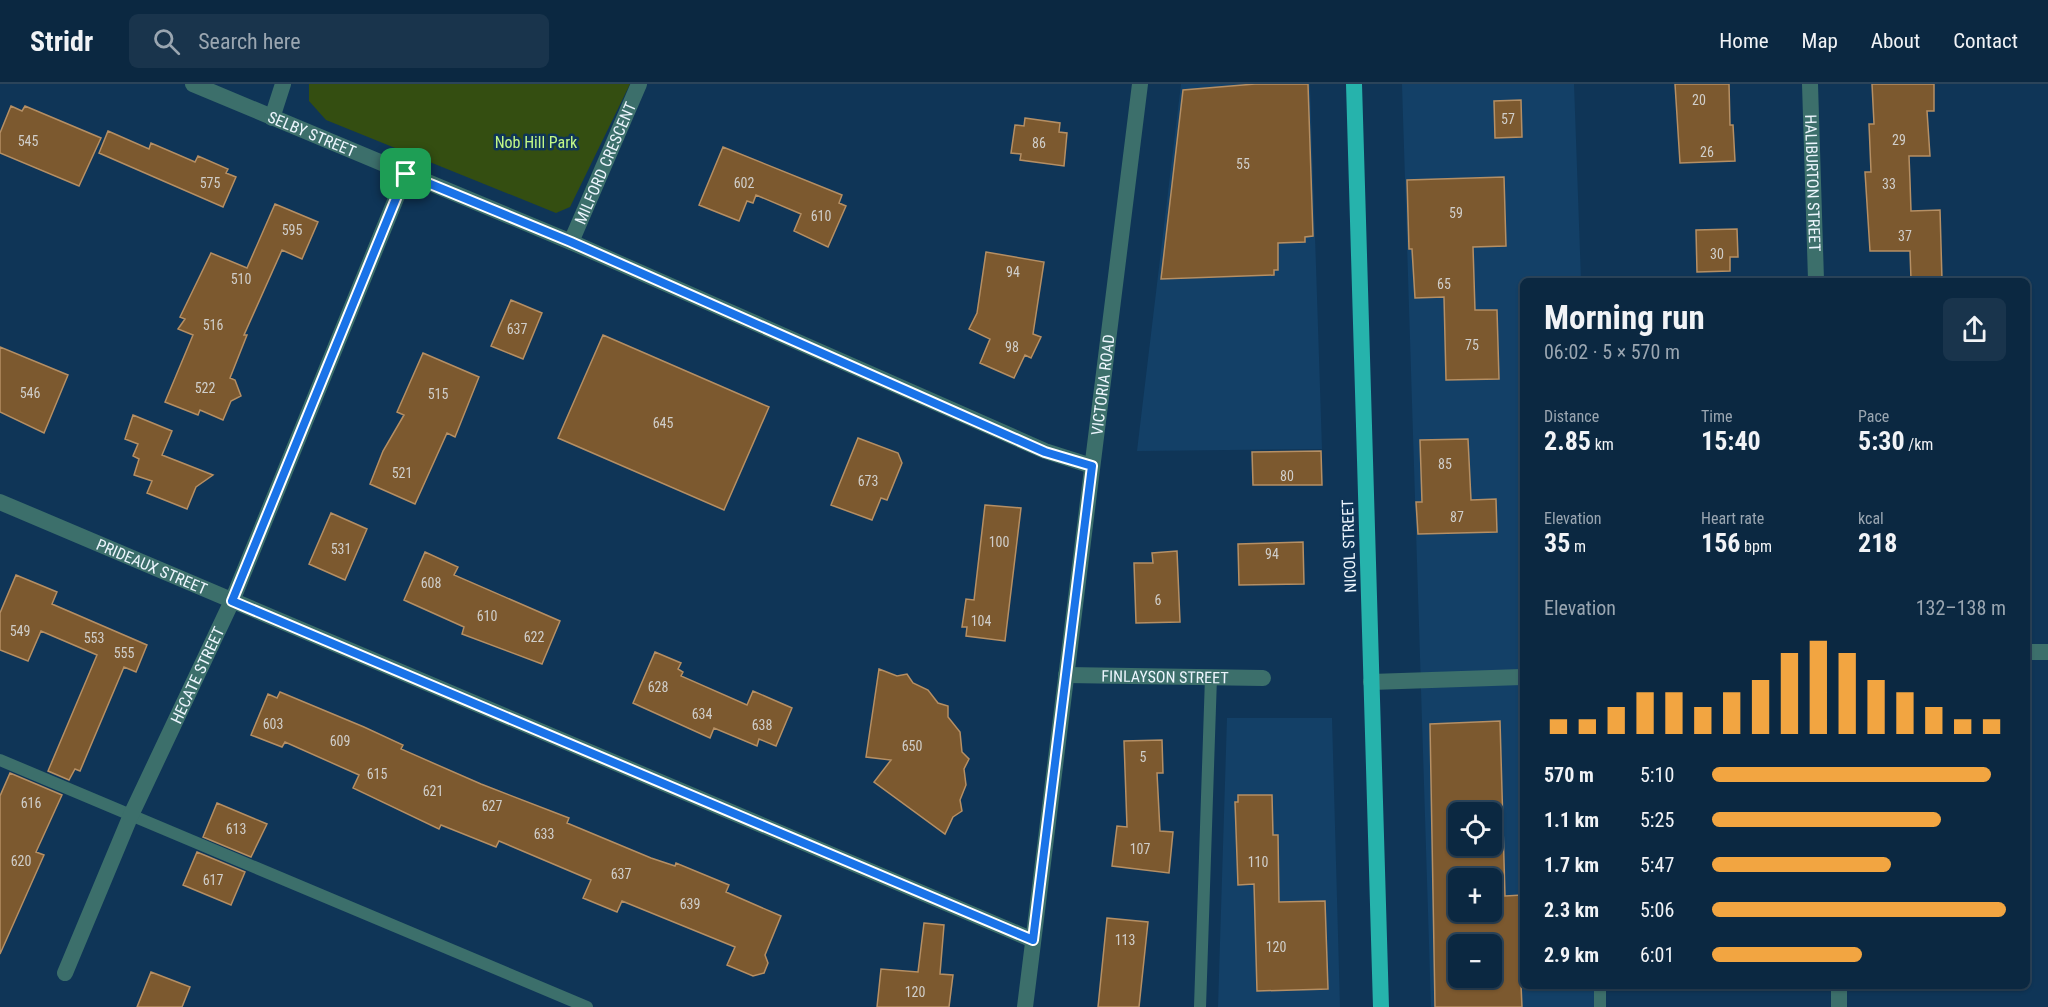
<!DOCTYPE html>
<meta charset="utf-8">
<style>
:root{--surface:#0b2841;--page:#19344c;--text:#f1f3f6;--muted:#9aa6b1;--line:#2b445a;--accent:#f2a541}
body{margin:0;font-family:"Roboto Condensed",sans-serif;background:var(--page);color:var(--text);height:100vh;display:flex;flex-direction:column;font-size:22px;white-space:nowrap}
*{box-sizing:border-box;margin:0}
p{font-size:20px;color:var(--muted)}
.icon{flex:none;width:33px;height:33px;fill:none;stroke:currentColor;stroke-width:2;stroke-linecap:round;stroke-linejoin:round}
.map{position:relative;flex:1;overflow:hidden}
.side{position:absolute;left:1520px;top:194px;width:510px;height:711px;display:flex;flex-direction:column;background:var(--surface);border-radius:9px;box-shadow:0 2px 4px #0004,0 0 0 2px var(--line)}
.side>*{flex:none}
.fabs{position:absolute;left:1448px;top:718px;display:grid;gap:12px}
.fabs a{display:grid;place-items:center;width:54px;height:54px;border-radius:9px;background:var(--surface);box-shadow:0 2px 4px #0004,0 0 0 2px var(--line);font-size:30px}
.pin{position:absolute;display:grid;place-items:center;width:51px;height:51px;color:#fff;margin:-26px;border-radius:12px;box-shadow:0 3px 9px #0006}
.round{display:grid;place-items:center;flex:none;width:63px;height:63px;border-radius:9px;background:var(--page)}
.overview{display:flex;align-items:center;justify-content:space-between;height:102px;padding:0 24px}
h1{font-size:33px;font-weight:700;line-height:45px}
.metrics{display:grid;grid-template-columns:repeat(3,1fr);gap:9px;height:102px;padding:6px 24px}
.metrics div{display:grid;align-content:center}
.metrics b{font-size:26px;font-weight:700}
.metrics small{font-size:16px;font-weight:400}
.metrics p{font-size:16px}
.chart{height:168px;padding:12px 24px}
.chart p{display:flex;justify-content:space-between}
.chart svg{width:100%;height:108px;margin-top:6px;stroke:var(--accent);stroke-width:6}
ul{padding:0 24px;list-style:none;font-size:20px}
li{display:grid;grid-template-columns:96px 72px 1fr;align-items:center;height:45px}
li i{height:15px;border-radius:8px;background:var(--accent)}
header{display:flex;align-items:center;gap:36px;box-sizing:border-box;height:84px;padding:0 30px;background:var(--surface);border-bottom:2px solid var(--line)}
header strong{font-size:28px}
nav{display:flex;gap:33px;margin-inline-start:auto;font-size:21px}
.search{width:420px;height:54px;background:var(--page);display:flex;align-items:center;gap:15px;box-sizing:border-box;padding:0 21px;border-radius:9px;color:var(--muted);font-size:22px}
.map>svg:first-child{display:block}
.built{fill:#134067;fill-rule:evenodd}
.green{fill:#344e11}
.building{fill:#7c592f;stroke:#b58f64;stroke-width:1.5;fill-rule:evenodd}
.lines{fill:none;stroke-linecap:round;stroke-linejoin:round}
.service{stroke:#3c6f6b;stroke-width:12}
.minor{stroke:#3c6f6b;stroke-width:16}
.tertiary{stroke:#3c6f6b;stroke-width:16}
.trunk{stroke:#26b3ac;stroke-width:16}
.route-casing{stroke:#fff;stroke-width:12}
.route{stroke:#1a73e8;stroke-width:8}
.labels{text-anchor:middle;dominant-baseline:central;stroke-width:5;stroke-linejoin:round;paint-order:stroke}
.number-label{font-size:14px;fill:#d0ceca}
.street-label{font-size:16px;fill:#ecf5fd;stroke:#0f3557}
.park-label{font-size:16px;fill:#c2f787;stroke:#0f3557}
</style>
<header>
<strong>Stridr</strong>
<div class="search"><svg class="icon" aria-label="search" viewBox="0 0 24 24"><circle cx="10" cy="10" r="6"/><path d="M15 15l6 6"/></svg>Search here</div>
<nav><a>Home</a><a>Map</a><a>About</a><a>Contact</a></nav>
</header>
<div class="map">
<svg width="2048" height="923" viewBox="0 0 2048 923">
<rect width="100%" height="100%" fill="#0f3557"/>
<!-- built -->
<path class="built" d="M1181,0H1310L1322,365L1137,367Z
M1402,0H1574L1581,196H1522V902H1594L1595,923H1431ZM1458,729H1491V762H1458ZM1458,795H1491V828H1458ZM1458,861H1491V894H1458Z
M1227,634H1332L1340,923H1218Z"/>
<!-- green -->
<path class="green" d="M309,0H630L570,123L556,129L326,36L309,17Z"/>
<!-- building -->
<path class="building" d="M1255,0H1308L1313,152L1305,153V158L1278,159V186H1274V191L1161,195L1183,6Z
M1675,0H1729L1730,41H1733L1735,77L1680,79Z
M1872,0H1934V27H1927L1930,72H1909L1910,97L1911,127L1940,126L1942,196H1911L1910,167H1870L1865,88H1871L1869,40H1874Z
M1521,16L1522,53L1495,54L1494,17Z
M11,22L22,27L25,22L101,54L79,102L0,69V49Z
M1025,34L1060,39L1059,48L1067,49L1064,82L1020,76L1021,70L1011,69L1015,41L1024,42Z
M108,47L149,65L151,59L195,78L198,72L228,85L226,89L236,93L223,123L99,69Z
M723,63L842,111L839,119L846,122L828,163L794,147L801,130L756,111L753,119L747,117L739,137L699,121Z
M1504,93L1506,162L1473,163L1475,226H1497L1499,295L1446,296L1444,213L1415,214L1412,165H1409L1407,96Z
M275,120L318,138L302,175L282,166L244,251H247L230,294L235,296L241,312L231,317L223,336L200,326L198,331L165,318L193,251L178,245L185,235L180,233L211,169L247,184Z
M1737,145L1738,173H1730V187L1697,188L1696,146Z
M986,168L1044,178L1033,250L1041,253L1031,274L1025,271L1014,294L980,279L990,255L969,245L977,229Z
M511,216L542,229L523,275L491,262Z
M603,251L769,323L724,426L558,354Z
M0,263L68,291L44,349L0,328Z
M423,269L479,293L455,353L447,349L415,420L370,400L383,367L404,331L397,328Z
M133,331L172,347L162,371L213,391L196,403L187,425L147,409L152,397L134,391L139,375L133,372L138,360L125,355Z
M858,354L898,369L902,379L887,416L881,414L872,436L831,421Z
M1468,355L1471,416L1496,415L1497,448L1418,450L1416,418H1422L1420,356Z
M1321,367L1322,401H1253L1252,368Z
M985,421L1021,424L1005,557L966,552L967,543H962L966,515L974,516Z
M331,429L367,445L345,496L309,480Z
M1303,458L1304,500L1239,501L1238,460Z
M1177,467L1180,538L1136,539L1134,479H1153L1152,469Z
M425,468L458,483L454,491L560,537L542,580L462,550L464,543L404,516Z
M16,491L57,508L52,520L147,561L136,588L124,583L80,687L75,685L69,696L48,687L97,571L41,547L28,577L0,566V529Z
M655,568L681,579L678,585L683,588L681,592L747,621L753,607L792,624L776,662L759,655L757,662L714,644L710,654L633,619Z
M879,585L897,592L907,590L913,599L928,606L938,619L948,622V633L960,648L962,668L969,675L964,685L966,701L960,716L962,727L953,733L945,750L874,698L891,676L866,673Z
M280,608L364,643L403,661L401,665L481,700L569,734L567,739L651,774L675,782L676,779L729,801L726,808L781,832L765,871L768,879L764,889L753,892L727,881L735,863L622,817L617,828L583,814L591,796L499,757L496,763L441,741L439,745L353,704L359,691L285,658L282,663L251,651L268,610L277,614Z
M1500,637L1505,812L1522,811V854L1519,855L1522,923H1435L1430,640ZM1458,729H1491V762H1458ZM1458,795H1491V828H1458ZM1458,861H1491V894H1458Z
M1162,656L1163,689H1157L1160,747L1173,748L1169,789L1112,782L1117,742L1127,743L1124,657Z
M10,689L62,711L36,768L44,771L0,870V712Z
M1238,711H1272L1273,751H1278L1279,818L1325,817L1328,905L1257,907L1254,800L1238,801L1235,718H1238Z
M217,719L267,740L251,773L203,753Z
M197,768L245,788L231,821L183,801Z
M1107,834L1148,838L1139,923H1098Z
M924,839L944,841L940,890L953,891L949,923H877L881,885L918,888Z
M151,888L190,903L182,923H137Z"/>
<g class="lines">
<!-- service -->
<path class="service" d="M0,676L587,923
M1600,902V923
M1200,923L1211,593"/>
<!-- minor -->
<g class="minor">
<path id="s1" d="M193,0L571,158L1045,367L1092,382"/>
<path id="s2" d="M1810,0L1816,196"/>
<path d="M272,34L283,0"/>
<path id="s3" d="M571,158L639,0"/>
<path id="s4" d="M0,418L1033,856"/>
<path d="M2026,568H2048"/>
<path id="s5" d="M1066,591L1263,594"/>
<path d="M1371,598L1522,593"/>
<path id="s6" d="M65,889L131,731L232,517L406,90"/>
<path d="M1839,902V923"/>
</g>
<!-- tertiary -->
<path class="tertiary" id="s7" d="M1025,923L1140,0"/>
<!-- trunk -->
<path class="trunk" d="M1354,0L1381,923"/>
</g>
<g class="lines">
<defs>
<path id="route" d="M406,90L571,158L1045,368L1092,382L1033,856L232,517Z"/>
</defs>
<!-- route casing -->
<use href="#route" class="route-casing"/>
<!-- route -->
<use href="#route" class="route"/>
</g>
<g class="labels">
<!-- number labels -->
<g class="number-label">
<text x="1699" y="16">20</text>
<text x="1508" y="35">57</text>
<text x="1899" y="56">29</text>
<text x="28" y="57">545</text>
<text x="1039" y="59">86</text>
<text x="1707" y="68">26</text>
<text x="1243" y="80">55</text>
<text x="210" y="99">575</text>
<text x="744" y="99">602</text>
<text x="1889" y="100">33</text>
<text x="1456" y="129">59</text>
<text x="821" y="132">610</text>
<text x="292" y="146">595</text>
<text x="1905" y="152">37</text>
<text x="1717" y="170">30</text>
<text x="1013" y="188">94</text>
<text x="241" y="195">510</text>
<text x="1444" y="200">65</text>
<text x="213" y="241">516</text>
<text x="517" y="245">637</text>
<text x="1472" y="261">75</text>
<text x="1012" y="263">98</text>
<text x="205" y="304">522</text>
<text x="30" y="309">546</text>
<text x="438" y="310">515</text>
<text x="663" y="339">645</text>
<text x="1445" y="380">85</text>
<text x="402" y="389">521</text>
<text x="1287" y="392">80</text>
<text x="868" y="397">673</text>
<text x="1457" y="433">87</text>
<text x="999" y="458">100</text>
<text x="341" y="465">531</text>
<text x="1272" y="470">94</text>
<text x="431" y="499">608</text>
<text x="1158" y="516">6</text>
<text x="487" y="532">610</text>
<text x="981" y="537">104</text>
<text x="20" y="547">549</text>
<text x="534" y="553">622</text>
<text x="94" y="554">553</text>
<text x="124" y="569">555</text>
<text x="658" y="603">628</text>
<text x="702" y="630">634</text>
<text x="273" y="640">603</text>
<text x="762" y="641">638</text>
<text x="340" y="657">609</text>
<text x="912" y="662">650</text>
<text x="1143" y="673">5</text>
<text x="377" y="690">615</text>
<text x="433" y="707">621</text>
<text x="31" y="719">616</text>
<text x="492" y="722">627</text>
<text x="236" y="745">613</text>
<text x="544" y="750">633</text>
<text x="1140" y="765">107</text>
<text x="21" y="777">620</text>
<text x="1258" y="778">110</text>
<text x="621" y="790">637</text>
<text x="213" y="796">617</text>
<text x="690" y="820">639</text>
<text x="1125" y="856">113</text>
<text x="1276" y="863">120</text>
<text x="915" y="908">120</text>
</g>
<!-- street labels -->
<g class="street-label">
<text stroke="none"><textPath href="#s1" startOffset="129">SELBY STREET</textPath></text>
<text stroke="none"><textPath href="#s3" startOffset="86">MILFORD CRESCENT</textPath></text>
<text stroke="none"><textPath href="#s2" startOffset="99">HALIBURTON STREET</textPath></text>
<text stroke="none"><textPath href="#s7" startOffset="627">VICTORIA ROAD</textPath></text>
<text transform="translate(1349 462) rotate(-92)">NICOL STREET</text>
<text stroke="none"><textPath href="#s4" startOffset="165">PRIDEAUX STREET</textPath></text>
<text stroke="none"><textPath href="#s6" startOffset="326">HECATE STREET</textPath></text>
<text stroke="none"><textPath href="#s5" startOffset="99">FINLAYSON STREET</textPath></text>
</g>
<!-- park labels -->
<g class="park-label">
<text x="536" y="58">Nob Hill Park</text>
</g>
</g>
</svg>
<div class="fabs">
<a><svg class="icon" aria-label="locate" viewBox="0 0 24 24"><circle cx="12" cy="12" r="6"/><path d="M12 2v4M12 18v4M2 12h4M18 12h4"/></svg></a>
<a>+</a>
<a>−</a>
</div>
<div class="pin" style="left:406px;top:90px;background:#1e9e55"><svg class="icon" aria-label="arrive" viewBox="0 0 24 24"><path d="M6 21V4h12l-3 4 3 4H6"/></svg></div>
<section class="side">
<div class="overview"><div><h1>Morning run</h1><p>06:02 · 5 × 570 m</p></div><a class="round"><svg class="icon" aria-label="share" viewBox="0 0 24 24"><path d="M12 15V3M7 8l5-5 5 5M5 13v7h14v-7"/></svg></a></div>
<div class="metrics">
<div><p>Distance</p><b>2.85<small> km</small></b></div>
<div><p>Time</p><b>15:40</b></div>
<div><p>Pace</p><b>5:30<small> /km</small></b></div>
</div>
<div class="metrics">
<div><p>Elevation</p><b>35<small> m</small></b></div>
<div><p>Heart rate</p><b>156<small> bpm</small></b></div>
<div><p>kcal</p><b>218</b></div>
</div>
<div class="chart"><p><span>Elevation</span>132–138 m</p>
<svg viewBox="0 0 160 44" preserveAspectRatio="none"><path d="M5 44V38M15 44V38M25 44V33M35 44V27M45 44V27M55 44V33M65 44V27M75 44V22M85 44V11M95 44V6M105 44V11M115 44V22M125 44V27M135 44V33M145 44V38M155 44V38"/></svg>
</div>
<ul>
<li><b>570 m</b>5:10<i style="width:95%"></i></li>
<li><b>1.1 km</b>5:25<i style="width:78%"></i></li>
<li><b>1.7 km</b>5:47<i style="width:61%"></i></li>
<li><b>2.3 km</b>5:06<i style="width:100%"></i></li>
<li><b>2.9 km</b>6:01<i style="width:51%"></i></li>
</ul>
</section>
</div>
